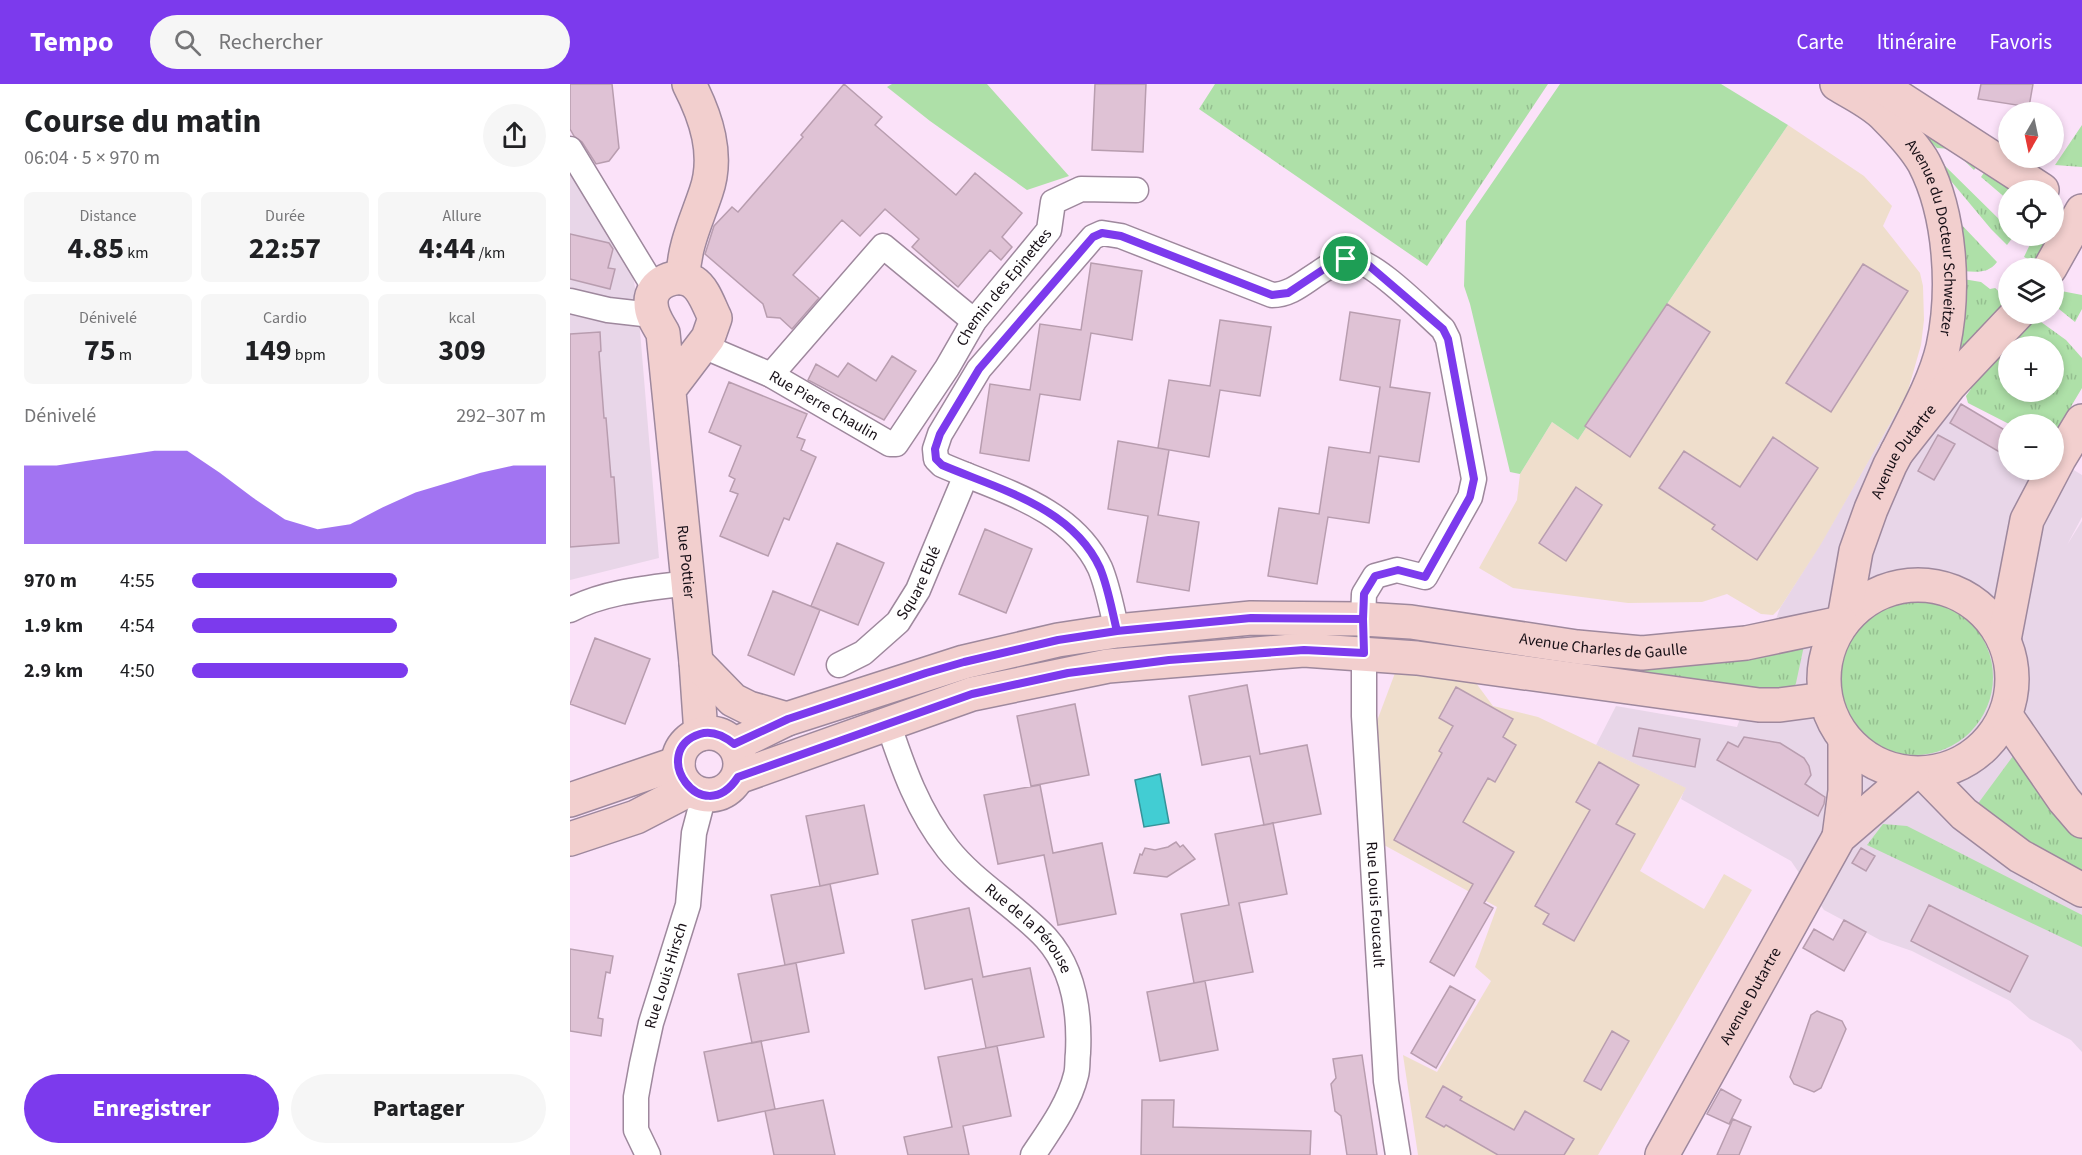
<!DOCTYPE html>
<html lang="fr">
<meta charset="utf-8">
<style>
:root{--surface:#fff;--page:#f6f6f6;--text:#202124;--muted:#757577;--accent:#7c3aed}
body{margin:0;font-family:"Source Sans 3",sans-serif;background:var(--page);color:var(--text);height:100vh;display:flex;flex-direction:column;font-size:22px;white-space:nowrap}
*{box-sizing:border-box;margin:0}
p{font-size:20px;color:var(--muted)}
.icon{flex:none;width:33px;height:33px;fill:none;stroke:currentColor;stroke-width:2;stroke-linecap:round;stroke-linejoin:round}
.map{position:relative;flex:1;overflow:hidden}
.side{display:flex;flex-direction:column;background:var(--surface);width:570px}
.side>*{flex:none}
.needle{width:39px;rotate:189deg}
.controls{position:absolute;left:1428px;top:18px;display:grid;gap:12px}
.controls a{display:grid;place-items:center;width:66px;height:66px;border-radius:50%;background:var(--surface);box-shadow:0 3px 9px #0003;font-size:30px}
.pin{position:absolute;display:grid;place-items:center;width:51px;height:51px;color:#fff;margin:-26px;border:3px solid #fff;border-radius:50%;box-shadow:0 2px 6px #0007}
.round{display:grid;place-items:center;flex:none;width:63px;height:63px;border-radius:32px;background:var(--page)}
.head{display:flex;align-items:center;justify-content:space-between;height:102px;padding:0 24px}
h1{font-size:33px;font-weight:700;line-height:45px}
.metrics{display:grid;grid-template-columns:repeat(3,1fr);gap:9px;height:102px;padding:6px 24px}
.metrics div{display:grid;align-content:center;border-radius:9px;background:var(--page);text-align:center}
.metrics b{font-size:30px;font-weight:700}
.metrics small{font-size:16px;font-weight:400}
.metrics p{font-size:16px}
.chart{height:168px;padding:12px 24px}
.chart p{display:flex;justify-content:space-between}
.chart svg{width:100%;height:108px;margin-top:6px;fill:var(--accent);opacity:.7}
.action{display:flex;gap:12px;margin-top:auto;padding:12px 24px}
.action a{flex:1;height:69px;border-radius:36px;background:var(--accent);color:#fff;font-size:24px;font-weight:700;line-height:69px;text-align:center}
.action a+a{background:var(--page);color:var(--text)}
ul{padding:0 24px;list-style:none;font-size:20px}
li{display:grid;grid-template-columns:96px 72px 1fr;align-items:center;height:45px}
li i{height:15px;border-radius:8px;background:var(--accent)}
header{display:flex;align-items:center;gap:36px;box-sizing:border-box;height:84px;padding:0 30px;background:var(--accent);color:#fff}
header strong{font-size:28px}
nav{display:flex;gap:33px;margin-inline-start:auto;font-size:21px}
.search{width:420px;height:54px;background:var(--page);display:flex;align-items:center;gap:15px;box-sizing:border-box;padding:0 21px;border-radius:33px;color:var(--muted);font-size:22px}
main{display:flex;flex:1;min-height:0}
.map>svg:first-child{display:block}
.commercial{fill:#e8d6e8}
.education{fill:#efdecc}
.grass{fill:url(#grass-tufts);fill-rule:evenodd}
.garden{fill:#aee0a8}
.water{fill:#42cdd3;stroke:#35949a;stroke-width:1.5}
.building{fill:#dfc2d5;stroke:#b89daf;stroke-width:1.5}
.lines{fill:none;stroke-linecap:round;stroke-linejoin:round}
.street-casing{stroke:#9e889d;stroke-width:27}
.secondary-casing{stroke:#9e889d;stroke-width:36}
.street{stroke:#fff;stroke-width:24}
.secondary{stroke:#f2cfce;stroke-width:33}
.route-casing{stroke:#fff;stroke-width:12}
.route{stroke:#7c3aed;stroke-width:8}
.labels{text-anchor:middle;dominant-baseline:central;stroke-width:5;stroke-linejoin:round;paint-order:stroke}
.street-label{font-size:16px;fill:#170f16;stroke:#fff4fe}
</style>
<header>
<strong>Tempo</strong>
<div class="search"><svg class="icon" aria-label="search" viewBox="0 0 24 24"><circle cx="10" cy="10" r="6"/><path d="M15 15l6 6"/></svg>Rechercher</div>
<nav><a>Carte</a><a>Itinéraire</a><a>Favoris</a></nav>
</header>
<main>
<section class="side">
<div class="head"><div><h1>Course du matin</h1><p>06:04 · 5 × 970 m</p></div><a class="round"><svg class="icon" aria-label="share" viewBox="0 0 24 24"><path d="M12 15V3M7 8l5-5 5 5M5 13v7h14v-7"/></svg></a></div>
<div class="metrics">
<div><p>Distance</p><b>4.85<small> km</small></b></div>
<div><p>Durée</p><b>22:57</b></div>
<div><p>Allure</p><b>4:44<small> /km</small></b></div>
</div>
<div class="metrics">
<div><p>Dénivelé</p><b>75<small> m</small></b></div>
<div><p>Cardio</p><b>149<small> bpm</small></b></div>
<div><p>kcal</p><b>309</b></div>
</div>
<div class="chart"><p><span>Dénivelé</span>292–307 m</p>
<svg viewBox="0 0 160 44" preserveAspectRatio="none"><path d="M0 44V12L10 12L20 10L30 8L40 6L50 6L60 15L70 25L80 34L90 38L100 36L110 29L120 23L130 19L140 15L150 12L160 12V44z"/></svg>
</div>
<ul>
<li><b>970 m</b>4:55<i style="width:58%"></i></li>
<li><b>1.9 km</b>4:54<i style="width:58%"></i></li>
<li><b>2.9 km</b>4:50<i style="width:61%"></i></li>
</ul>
<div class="action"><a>Enregistrer</a><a>Partager</a></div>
</section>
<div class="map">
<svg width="1512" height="1071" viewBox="0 0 1512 1071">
<defs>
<pattern id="grass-tufts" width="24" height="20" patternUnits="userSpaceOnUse" patternTransform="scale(1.5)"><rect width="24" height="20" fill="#aee0a8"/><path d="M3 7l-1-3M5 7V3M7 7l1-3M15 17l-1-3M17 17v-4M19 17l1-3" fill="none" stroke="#95bf90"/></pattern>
</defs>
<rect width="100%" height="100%" fill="#fbe2f9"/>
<!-- commercial -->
<path class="commercial" d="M0,81L62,185L68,223L89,474L0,496Z
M1351,297L1438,348V386H1484V374L1512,391V433L1497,461L1512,437V968L1501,956L1460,935L1440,917L1342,867L1310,856L1254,826L1221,777L1111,715L1115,704L1026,661L1046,622L1167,643L1210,524L1251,459L1337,310Z"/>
<!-- education -->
<path class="education" d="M1218,41L1294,92L1322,122L1313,142L1350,189L1353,202L1354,236L1351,261L1337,310L1251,460L1210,524L1203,531L1191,530L1157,510L1132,518L1058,519L943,504L909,484L947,416L950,390L982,338L1008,356L1097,220Z
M825,589L906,599L923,622L968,633L1116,704L1070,787L1134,825L1154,790L1182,806L1028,1071H848L833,971L867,988L921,897L905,883L927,823L814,761L807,637Z"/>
<!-- grass -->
<path class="grass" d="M645,0H978L857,182L629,25Z
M1328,28L1409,79L1404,86L1382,65L1367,64Z
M1512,41V83L1485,81Z
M1369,76L1438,144V152H1442L1443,153L1437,161L1421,145L1366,79Z
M1418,83L1454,106H1438V116L1411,93Z
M1484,124L1495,131L1469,181L1454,173L1464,152H1484Z
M1387,136L1427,178C1418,190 1406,188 1393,187Z
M1393,195L1411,198L1420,205L1425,204L1438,216V219L1390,268H1387Z
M1486,206L1512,211V225L1505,238L1484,221V208Z
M1460,230L1496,256L1512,274V304L1484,351V340H1439L1398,319L1396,312L1401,305L1394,297ZM1438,262H1484V308H1438Z
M1267 593a78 78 0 1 1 156 0a78 78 0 1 1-156 0Z
M820,552L1235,557L1226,599L1222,609L819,557Z
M1446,668L1480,715L1512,753V795L1404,725Z
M1313,740L1337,742L1512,831V863L1297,761Z"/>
<!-- garden -->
<path class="garden" d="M322,0H417L499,92L457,106L360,37L317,3Z
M990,0H1151L1218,41L1097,220L1008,356L982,338L950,390L940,388L900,220L894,202L896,137Z"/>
<!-- water -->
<path class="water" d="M590,690L599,739L574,743L565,696Z"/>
<!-- building -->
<path class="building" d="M0,0H42L49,64L39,77L26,80L12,58L4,52L0,45Z
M274,0L312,33L305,41L386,111L405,89L452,129L432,153L442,163L431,176L420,166L388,203L342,163L349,155L315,125L290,152L272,136L223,191L249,214L222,245L210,234L197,233L193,220L135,170L144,142L162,123L168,128L233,53L231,51Z
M525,0H576L573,68L522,66Z
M1411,0H1463L1459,23L1408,15Z
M0,150L39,159L43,165L38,184L45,185L40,205L0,195Z
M521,179L572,187L562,256L521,249L510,316L470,310L459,377L410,369L420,300L460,306L470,240L511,246Z
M1293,180L1338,207L1261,328L1216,299Z
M1097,220L1140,248L1060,373L1015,342Z
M780,228L830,236L820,303L860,309L849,378L809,372L799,439L758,433L747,500L698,492L709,424L749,430L759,363L800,369L810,303L770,296Z
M650,236L701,243L690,312L650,306L639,373L588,364L599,296L640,302Z
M30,248L31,267L29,268L34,334H36L41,393H44L49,459L0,463V250Z
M322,272L346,287L314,336L238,296L246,280L268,293L278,279L306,297Z
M159,298L237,330L227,353L235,356L231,366L246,373L219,436L214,434L198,472L150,452L168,410L160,407L165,395L159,392L171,362L139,348Z
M1391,320L1438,348V373L1380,339Z
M1368,351L1385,360L1364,396L1348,387Z
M1203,353L1248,384L1187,476L1142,445L1145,441L1089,404L1114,367L1170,403Z
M548,357L599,366L588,431L629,438L619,507L567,498L578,432L538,425Z
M1006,403L1032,421L996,477L969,459Z
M415,445L462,465L436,529L389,510Z
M267,459L314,479L288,541L241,522Z
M203,507L250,526L224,591L178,571Z
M25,554L80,575L55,640L0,620Z
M677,601L690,670L737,661L751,730L694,741L680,672L632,681L619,612Z
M886,603L943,635L933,653L946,661L925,698L918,694L893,738L944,768L914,819L923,824L884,892L860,878L903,800L824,756L872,669L869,667L883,642L869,634Z
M505,620L519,691L461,702L447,632Z
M1069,644L1130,655L1125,683L1063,672Z
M1174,653L1210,659L1234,674L1239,682L1241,691L1235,700L1255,713L1254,720L1248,732L1147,676L1158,658L1168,663Z
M1029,678L1069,701L1046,740L1065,750L1004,857L973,840L979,830L965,822L1020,726L1006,718Z
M470,701L483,769L532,759L546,830L488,841L474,771L428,780L414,711Z
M294,721L308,790L250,802L236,732Z
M703,739L717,810L669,819L683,888L624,899L611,830L659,821L645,750Z
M606,758L610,763L613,761L625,775L597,793L564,789L570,770L572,771L575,764L585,766L598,763Z
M1291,764L1305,772L1296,787L1282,779Z
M260,800L274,869L215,881L201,811Z
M1359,821L1458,872L1440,908L1341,857Z
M399,824L413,893L460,884L474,953L416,964L402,895L355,905L342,836Z
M1274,836L1296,848L1274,887L1233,864L1244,845L1263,856Z
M0,865L43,872L40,889L36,888L28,934L33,935L31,952L0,947Z
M226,879L239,948L182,959L168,890Z
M635,897L648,966L590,977L577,908Z
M880,902L905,916L866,984L841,969Z
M1247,927L1272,937L1276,945L1251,1004L1244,1008L1224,1000L1220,993L1241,931Z
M1042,947L1059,957L1031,1006L1014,997Z
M191,957L205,1025L148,1037L134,968Z
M427,962L441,1032L393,1042L399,1071H338L334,1053L382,1043L368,973Z
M792,971L807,1071H777L771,1032L765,1027L761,1000L766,994L763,975Z
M873,1002L892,1013L890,1016L944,1046L955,1027L1004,1055L994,1071H928L876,1041L874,1043L856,1033Z
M1151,1005L1171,1016L1159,1040L1137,1030Z
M253,1016L265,1071H204L195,1027Z
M572,1016H604L603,1043L741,1047L740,1071H571Z
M1163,1035L1181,1043L1169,1071H1147Z"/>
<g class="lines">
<defs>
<g id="street">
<path d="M0,65L85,205"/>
<path d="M0,217L38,226L82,231"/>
<path id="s1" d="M133,262L201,291L320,360H326L377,284L404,237L479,146L483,118L511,105L566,106"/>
<path d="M201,291L313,162L404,237"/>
<path d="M0,526C35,507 80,504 119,499"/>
<path d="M547,547C542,526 538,503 530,484C501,423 429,406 372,381L366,375L365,365L370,350L409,285L523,153L532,149L551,152L702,211C720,211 733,199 747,190C756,184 766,177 776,175C799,171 855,229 873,245L878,255L904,395L900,413L855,493L827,486L805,492L794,510L793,535"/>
<path id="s2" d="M794,569V632L816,997L828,1071"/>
<path id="s3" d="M269,581L293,569L328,538L348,506L396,391"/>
<path id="s4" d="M318,639C333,684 348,727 378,765C404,798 446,822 476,854C504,885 510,928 508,969C507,976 508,984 506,991C499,1020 479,1047 463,1071"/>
<path id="s5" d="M78,1071L66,1046V1013L72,980L81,939L118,821L124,749L134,711"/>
</g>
<g id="secondary">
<path id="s6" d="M1267,0C1283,10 1303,19 1316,33C1329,46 1345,63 1354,79C1381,131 1385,207 1373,263C1365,298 1343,336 1327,368"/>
<path d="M1308,0L1472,106"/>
<path d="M1480,184L1512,127"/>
<path d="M113,194C114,161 126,138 136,108C149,71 136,33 119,0"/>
<path id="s7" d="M100,304L138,254L145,234C139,222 134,205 123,198C107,187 80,199 81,219C81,231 88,240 93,249L126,578L131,650"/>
<circle cx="1348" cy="595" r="94"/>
<path id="s8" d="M1274,535L1286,467L1301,425L1320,381L1327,368L1379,302L1447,230"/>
<path d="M1434,556L1457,436L1489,375L1512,337"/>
<path d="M126,578L163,616L179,624L217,635"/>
<path d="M1436,632L1494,716L1512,737"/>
<circle cx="139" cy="680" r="31"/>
<path id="s9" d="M164,661L217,635L394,578L488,556L547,547L681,534L793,535L841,538L1007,563L1072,569L1176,559L1271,539"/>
<path d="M1355,690L1394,730L1450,772L1512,806"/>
<path d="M168,693L402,610L538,582L734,566L847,574L1189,621H1210L1255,615"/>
<path d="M0,716L108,679"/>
<path d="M1269,753L1275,707V656"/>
<path d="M0,755L66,733L120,705"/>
<path id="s10" d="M1092,1071L1269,753L1342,690"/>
</g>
</defs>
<!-- street casing -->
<use href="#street" class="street-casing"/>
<!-- secondary casing -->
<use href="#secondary" class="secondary-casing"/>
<!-- street -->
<use href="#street" class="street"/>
<!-- secondary -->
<use href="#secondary" class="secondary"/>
</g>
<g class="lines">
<defs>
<path id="route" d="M776,175H787L796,179L873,245L878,255L904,395L900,413L855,493L828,486L805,492L794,510L793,535L681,534L547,547L488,556L394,578L356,589L218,635L164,660C154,652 143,646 130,650C77,667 132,748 168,693L402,610L498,589L599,576L734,566L794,569L793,535L681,534L547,547C542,527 538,503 530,484C502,423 428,405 372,381L366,375L365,365L370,350L409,285L523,153L532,149L551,152L702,211L718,209L757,183L776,175"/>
</defs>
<!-- route casing -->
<use href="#route" class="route-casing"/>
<!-- route -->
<use href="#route" class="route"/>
</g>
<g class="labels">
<!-- street labels -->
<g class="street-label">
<text stroke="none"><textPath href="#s6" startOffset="194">Avenue du Docteur Schweitzer</textPath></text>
<text stroke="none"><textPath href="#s1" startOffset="408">Chemin des Epinettes</textPath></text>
<text stroke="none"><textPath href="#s1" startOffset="135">Rue Pierre Chaulin</textPath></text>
<text stroke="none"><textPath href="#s8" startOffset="180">Avenue Dutartre</textPath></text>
<text stroke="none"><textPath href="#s7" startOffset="446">Rue Pottier</textPath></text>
<text stroke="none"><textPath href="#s3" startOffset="118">Square Eblé</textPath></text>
<text stroke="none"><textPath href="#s9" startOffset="890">Avenue Charles de Gaulle</textPath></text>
<text stroke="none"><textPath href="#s2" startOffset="252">Rue Louis Foucault</textPath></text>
<text stroke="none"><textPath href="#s4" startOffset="254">Rue de la Pérouse</textPath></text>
<text stroke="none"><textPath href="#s5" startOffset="186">Rue Louis Hirsch</textPath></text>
<text stroke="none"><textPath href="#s10" startOffset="182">Avenue Dutartre</textPath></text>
</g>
</g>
</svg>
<div class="controls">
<a><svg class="needle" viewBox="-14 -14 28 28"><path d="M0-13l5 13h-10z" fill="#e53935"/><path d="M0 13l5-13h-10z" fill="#757577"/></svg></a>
<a><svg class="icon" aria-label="locate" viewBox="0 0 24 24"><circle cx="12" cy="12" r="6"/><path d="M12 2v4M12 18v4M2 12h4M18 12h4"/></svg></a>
<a><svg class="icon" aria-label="layers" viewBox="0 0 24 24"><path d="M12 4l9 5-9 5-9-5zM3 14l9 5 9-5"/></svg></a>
<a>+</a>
<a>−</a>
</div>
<div class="pin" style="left:776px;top:175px;background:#1e9e55"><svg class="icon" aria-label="arrive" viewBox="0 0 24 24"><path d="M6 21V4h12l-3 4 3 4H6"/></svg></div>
</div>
</main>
